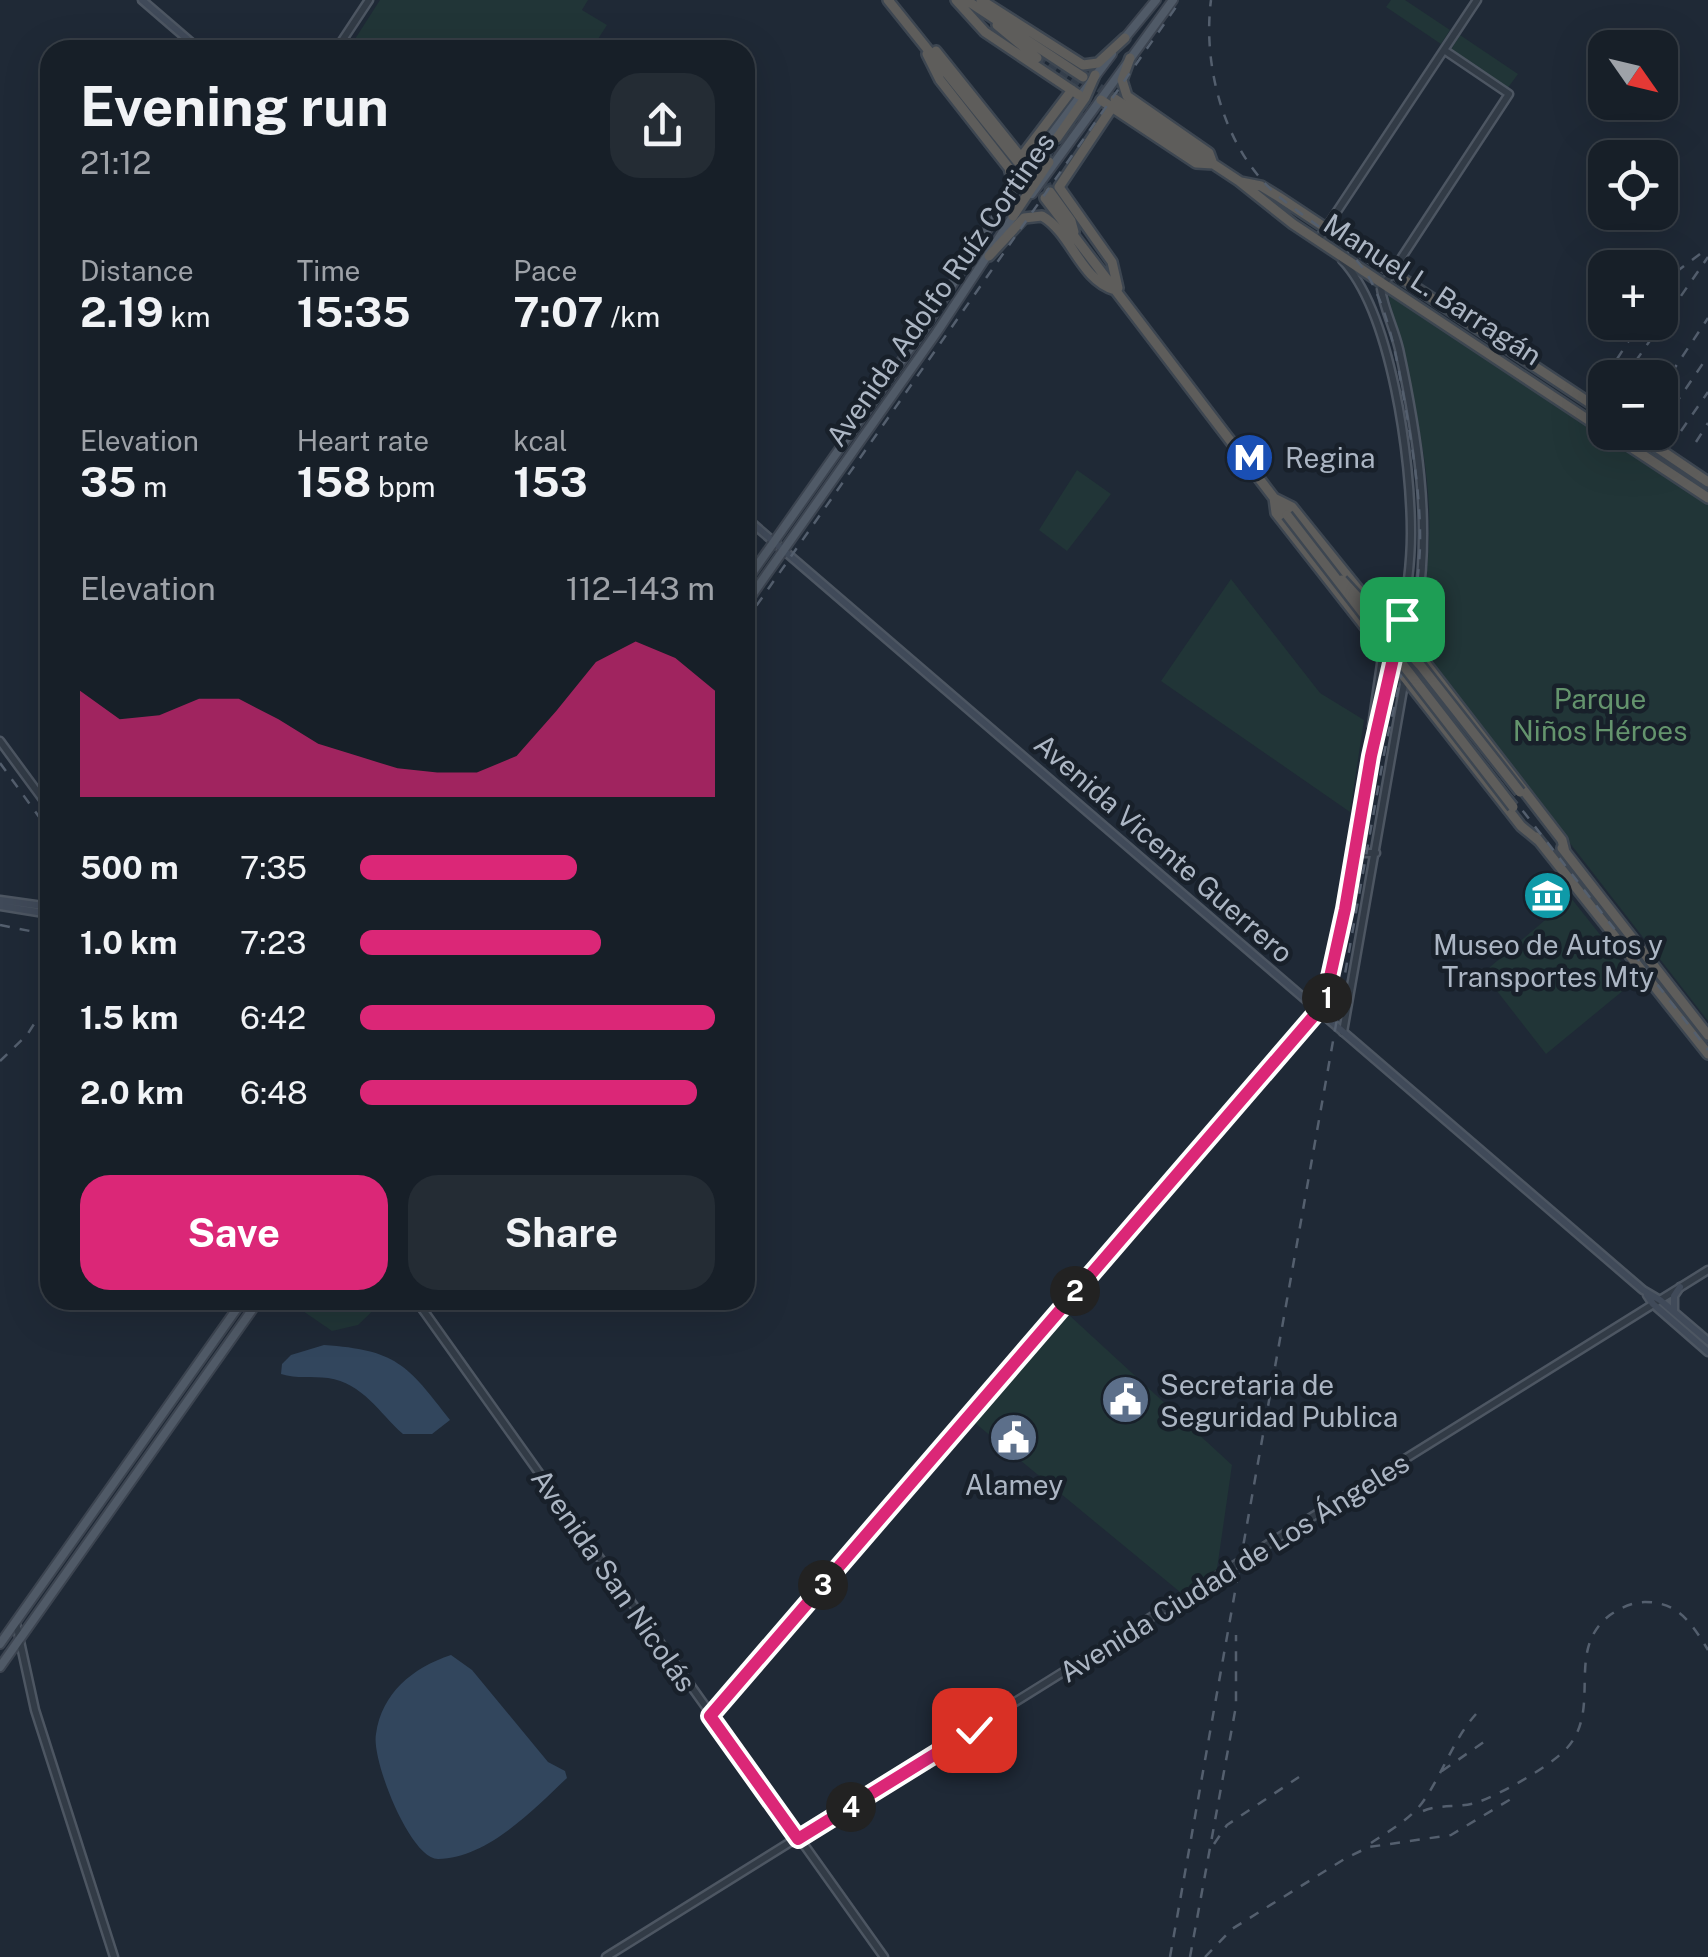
<!DOCTYPE html>
<meta charset="utf-8">
<style>
:root{--surface:#171f28;--page:#242c34;--text:#f1f3f6;--muted:#9ea2a8;--line:#363d45;--accent:#db2777}
body{margin:0;font-family:"Public Sans",sans-serif;background:var(--page);color:var(--text);height:100vh;display:flex;flex-direction:column;font-size:38px;white-space:nowrap}
*{box-sizing:border-box;margin:0}
p{font-size:32px;color:var(--muted)}
.icon{flex:none;width:55px;height:55px;fill:none;stroke:currentColor;stroke-width:2;stroke-linecap:round;stroke-linejoin:round}
.map{position:relative;flex:1;overflow:hidden}
.sheet{position:absolute;left:40px;top:40px;width:715px;height:1270px;display:flex;flex-direction:column;background:var(--surface);border-radius:30px;box-shadow:0 10px 40px #0002,0 0 0 2px var(--line)}
.sheet>*{flex:none}
.needle{width:65px;rotate:124deg}
.fabs{position:absolute;left:1588px;top:30px;display:grid;gap:20px}
.fabs a{display:grid;place-items:center;width:90px;height:90px;border-radius:20px;background:var(--surface);box-shadow:0 10px 40px #0002,0 0 0 2px var(--line);font-size:50px}
.pin{position:absolute;display:grid;place-items:center;width:85px;height:85px;color:#fff;margin:-42px;border-radius:20px;box-shadow:0 5px 15px #0006}
.km{position:absolute;width:50px;height:50px;margin:-25px;border-radius:50%;background:#222;color:#fff;font-size:28px;line-height:50px;text-align:center}
.round{display:grid;place-items:center;flex:none;width:105px;height:105px;border-radius:30px;background:var(--page)}
.summary{display:flex;align-items:center;justify-content:space-between;height:170px;padding:0 40px}
h1{font-size:55px;font-weight:700;line-height:75px}
.figures{display:grid;grid-template-columns:repeat(3,1fr);gap:15px;height:170px;padding:10px 40px}
.figures div{display:grid;align-content:center}
.figures b{font-size:42px;font-weight:700}
.figures small{font-size:28px;font-weight:400}
.figures p{font-size:28px}
.chart{height:280px;padding:20px 40px}
.chart p{display:flex;justify-content:space-between}
.chart svg{width:100%;height:180px;margin-top:10px;fill:var(--accent);opacity:.7}
.primary-button{display:flex;gap:20px;margin-top:auto;padding:20px 40px}
.primary-button a{flex:1;height:115px;border-radius:30px;background:var(--accent);color:#fff;font-size:40px;font-weight:700;line-height:115px;text-align:center}
.primary-button a+a{background:var(--page);color:var(--text)}
ul{padding:0 40px;list-style:none;font-size:32px}
li{display:grid;grid-template-columns:160px 120px 1fr;align-items:center;height:75px}
li i{height:25px;border-radius:12px;background:var(--accent)}
.map>svg:first-child{display:block}
.green{fill:#213537}
.water{fill:#32465d}
.lines{fill:none;stroke-linecap:round;stroke-linejoin:round}
.trunk-tunnel{stroke:#343e4b;stroke-width:9;stroke-dasharray:9 4.5;stroke-linecap:butt}
.tertiary-casing{stroke:#4d5662;stroke-width:11}
.secondary-casing{stroke:#4d5662;stroke-width:11}
.primary-casing{stroke:#3c4450;stroke-width:12}
.trunk-casing{stroke:#3d4651;stroke-width:14}
.tertiary{stroke:#323b46;stroke-width:6}
.secondary{stroke:#404a59;stroke-width:6}
.primary{stroke:#505a67;stroke-width:8}
.trunk{stroke:#5e5d5b;stroke-width:9}
.rail{stroke:#545f6e;stroke-width:2.5;stroke-dasharray:10 10;stroke-linecap:butt}
.trunk-bridge-casing{stroke:#3d4651;stroke-width:14;stroke-linecap:butt}
.trunk-bridge{stroke:#5e5d5b;stroke-width:9}
.route-casing{stroke:#fff;stroke-width:20}
.route{stroke:#db2777;stroke-width:12}
.labels{text-anchor:middle;dominant-baseline:central;stroke-width:9;stroke-linejoin:round;paint-order:stroke}
.street-label{font-size:28px;fill:#acb6c4;stroke:#18202a}
.poi-label{font-size:28px;fill:#acb6c4;stroke:#18202a;text-anchor:start}
.park-label{font-size:28px;fill:#64946d;stroke:#18202a}
</style>
<div class="map">
<svg width="1708" height="1957" viewBox="0 0 1708 1957">
<rect width="100%" height="100%" fill="#1f2936"/>
<!-- green -->
<path class="green" d="M380,0H588L582,10L607,25L591,50H348Z
M1391,0H1405L1450,30L1441,44L1386,7Z
M1460,35L1518,74L1507,89L1450,51Z
M1387,289L1708,503V1021L1417,646C1424,600 1431,555 1429,508C1426,435 1403,360 1387,289Z
M1077,470L1111,494L1067,551L1039,530Z
M1231,579L1320,693L1364,720L1350,812L1161,681Z
M1571,898L1636,980L1546,1054L1483,973Z
M287,1300H384L358,1325L332,1331Z
M1069,1315L1232,1465L1217,1569L1180,1592L975,1423Z"/>
<!-- water -->
<path class="water" d="M324,1345C396,1350 407,1364 450,1420L432,1434H403C379,1413 363,1383 328,1378C312,1376 297,1379 281,1374L282,1364L291,1355Z
M451,1655L472,1670L548,1762L565,1771L567,1778C534,1809 488,1858 438,1859C410,1859 371,1759 376,1734C382,1693 412,1668 451,1655Z"/>
<g class="lines">
<!-- trunk-tunnel -->
<path class="trunk-tunnel" d="M1037,58L1079,86L1088,98L1049,162
M1088,80L1115,99
M1017,161L1045,198
M1050,192L1040,168L1057,138"/>
<defs>
<path id="tertiary" d="M336,50L369,0
M1318,240L1477,0
M1342,260C1392,313 1411,461 1411,533C1411,567 1406,600 1399,633
M1375,736L1372,726L1383,650
M0,741L50,809
M1356,853H1376
M1343,1032L1418,604C1431,518 1417,433 1399,349C1394,328 1384,309 1381,289L1509,94L1444,50
M416,1300L884,1957
M16,1623L35,1710L114,1957
M710,1716L1324,1003L1392,660
M606,1957L1708,1270"/>
<path id="secondary" d="M142,0L200,50
M745,517L1643,1290L1660,1300L1708,1341
M0,900L50,907
M0,906L50,914
M1647,1295L1653,1304L1708,1352
M1674,1310V1296L1680,1287"/>
<path id="primary" d="M1124,39L1156,0
M1032,194L1173,0
M745,583L926,326L1028,166L1112,54
M745,605L937,332L1016,212
M0,1644L243,1300
M0,1667L259,1300"/>
<path id="trunk" d="M888,0L1017,161
M956,0L985,32L1079,95
M966,0L1083,77
M981,0L1083,65L1098,63L1125,38
M997,25L1037,58
M936,51L1028,166
M927,54L940,80L1009,168L1012,179L1004,204
M1115,99L1239,181L1293,224L1605,431
M1101,100L1196,163L1213,164L1209,153L1127,96L1122,80L1130,58
M1111,109L1059,187L1112,262L1118,288
M1057,138L1085,98L1095,75
M1022,156L1072,90
M1241,182L1261,186L1279,197L1605,413
M1050,192L1071,221L1074,232
M1045,198L1287,515
M1013,216L1049,162
M989,256L1024,218L1042,216C1072,233 1080,280 1115,290
M1608,432L1708,498
M1634,432L1708,482
M1536,837L1708,1054
M1538,840L1521,826L1276,513L1274,498L1292,507L1358,589L1424,661L1562,840L1565,852
M1562,848L1708,1035"/>
</defs>
<!-- tertiary casing -->
<use href="#tertiary" class="tertiary-casing"/>
<!-- secondary casing -->
<use href="#secondary" class="secondary-casing"/>
<!-- primary casing -->
<use href="#primary" class="primary-casing"/>
<!-- trunk casing -->
<use href="#trunk" class="trunk-casing"/>
<!-- tertiary -->
<use href="#tertiary" class="tertiary"/>
<!-- secondary -->
<use href="#secondary" class="secondary"/>
<!-- primary -->
<use href="#primary" class="primary"/>
<!-- trunk -->
<use href="#trunk" class="trunk"/>
<!-- rail -->
<path class="rail" d="M1660,284L1700,254
M1606,376L1641,322
M1624,378L1708,257
M1660,390L1708,318
M1663,422L1708,356
M1681,431L1708,392
M1696,442L1708,423
M745,622L1181,0
M1437,700L1708,1050
M0,763L50,832
M745,914L760,926
M0,925L50,935
M44,960H50
M0,1061L27,1035L50,999
M1442,1771L1491,1737
M1423,1811C1440,1804 1457,1808 1475,1803C1498,1796 1551,1766 1567,1748C1603,1708 1564,1650 1610,1615C1620,1608 1633,1602 1645,1602C1679,1602 1692,1624 1708,1650
M1371,1843C1389,1831 1409,1820 1422,1803C1443,1774 1452,1741 1476,1714
M1214,1844L1227,1825L1299,1777
M1170,1957L1385,749C1399,683 1417,616 1420,547C1421,499 1413,451 1405,404C1398,365 1391,323 1374,287C1355,246 1315,226 1282,199C1226,155 1202,69 1211,0
M1190,1957L1236,1706V1635
M1205,1957L1232,1929L1346,1858L1369,1847L1451,1835L1511,1799"/>
<defs>
<path id="trunk-bridge" d="M1287,515L1513,807
M1342,580L1421,666L1520,792"/>
</defs>
<!-- trunk-bridge casing -->
<use href="#trunk-bridge" class="trunk-bridge-casing"/>
<!-- trunk-bridge -->
<use href="#trunk-bridge" class="trunk-bridge"/>
</g>
<g class="lines">
<defs>
<path id="route" d="M974,1730L798,1839L710,1716L1324,1004L1345,909L1371,756L1402,619"/>
</defs>
<!-- route casing -->
<use href="#route" class="route-casing"/>
<!-- route -->
<use href="#route" class="route"/>
</g>
<!-- icons -->
<defs>
<symbol id="metro-disc" viewBox="-11 -11 22 22"><circle r="9.5" fill="#1a4fb4" stroke="#18202a"/><path d="M-5.5 5V-5H-3L0 0L3-5H5.5V5H3V-.5L0 4L-3-.5V5Z" fill="#fff"/></symbol>
<symbol id="museum-disc" viewBox="-11 -11 22 22"><circle r="9.5" fill="#0f9aa8" stroke="#18202a"/><path d="M0-6L6-3V-2H-6V-3ZM-5-1h2V3h-2ZM-1-1h2V3h-2ZM3-1h2V3H3ZM-6 4H6V6H-6Z" fill="#fff"/></symbol>
<symbol id="civic-disc" viewBox="-11 -11 22 22"><circle r="9.5" fill="#5c6f8a" stroke="#18202a"/><path d="M-.6-6.5H3V-4.5H.6V-3L4-1V1h2V6H-6V1h2V-1L-.6-3ZM-1.2 2.5V6h2.4V2.5Z" fill="#fff"/></symbol>
</defs>
<g fill-rule="evenodd">
<use href="#metro-disc" x="1222" y="430" width="55" height="55"/>
<use href="#museum-disc" x="1520" y="868" width="55" height="55"/>
<use href="#civic-disc" x="1098" y="1372" width="55" height="55"/>
<use href="#civic-disc" x="986" y="1410" width="55" height="55"/>
</g>
<g class="labels">
<!-- street labels -->
<g class="street-label">
<text transform="translate(940 289) rotate(-55)">Avenida Adolfo Ruíz Cortines</text>
<text transform="translate(1433 289) rotate(33)">Manuel L. Barragán</text>
<text transform="translate(1164 848) rotate(41)">Avenida Vicente Guerrero</text>
<text transform="translate(1234 1567) rotate(-32)">Avenida Ciudad de Los Ángeles</text>
<text transform="translate(614 1580) rotate(55)">Avenida San Nicolás</text>
</g>
<!-- poi labels -->
<g class="poi-label">
<text x="1285" y="457">Regina</text>
<text x="1548" y="944" text-anchor="middle">Museo de Autos y<tspan x="1548" dy="32">Transportes Mty</tspan></text>
<text x="1160" y="1384">Secretaria de<tspan x="1160" dy="32">Seguridad Publica</tspan></text>
<text x="1014" y="1484" text-anchor="middle">Alamey</text>
</g>
<!-- park labels -->
<g class="park-label">
<text x="1600" y="698">Parque<tspan x="1600" dy="32">Niños Héroes</tspan></text>
</g>
</g>
</svg>
<div class="fabs">
<a><svg class="needle" viewBox="-14 -14 28 28"><path d="M0-13l5 13h-10z" fill="#e53935"/><path d="M0 13l5-13h-10z" fill="#9ea2a8"/></svg></a>
<a><svg class="icon" aria-label="locate" viewBox="0 0 24 24"><circle cx="12" cy="12" r="6"/><path d="M12 2v4M12 18v4M2 12h4M18 12h4"/></svg></a>
<a>+</a>
<a>−</a>
</div>
<div class="pin" style="left:1402px;top:619px;background:#1e9e55"><svg class="icon" aria-label="arrive" viewBox="0 0 24 24"><path d="M6 21V4h12l-3 4 3 4H6"/></svg></div>
<div class="pin" style="left:974px;top:1730px;background:#d93025"><svg class="icon" aria-label="check" viewBox="0 0 24 24"><path d="M5 12l5 5 9-10"/></svg></div>
<b class="km" style="left:1327px;top:998px">1</b>
<b class="km" style="left:1075px;top:1291px">2</b>
<b class="km" style="left:823px;top:1585px">3</b>
<b class="km" style="left:851px;top:1807px">4</b>
<section class="sheet">
<div class="summary"><div><h1>Evening run</h1><p>21:12</p></div><a class="round"><svg class="icon" aria-label="share" viewBox="0 0 24 24"><path d="M12 15V3M7 8l5-5 5 5M5 13v7h14v-7"/></svg></a></div>
<div class="figures">
<div><p>Distance</p><b>2.19<small> km</small></b></div>
<div><p>Time</p><b>15:35</b></div>
<div><p>Pace</p><b>7:07<small> /km</small></b></div>
</div>
<div class="figures">
<div><p>Elevation</p><b>35<small> m</small></b></div>
<div><p>Heart rate</p><b>158<small> bpm</small></b></div>
<div><p>kcal</p><b>153</b></div>
</div>
<div class="chart"><p><span>Elevation</span>112–143 m</p>
<svg viewBox="0 0 160 44" preserveAspectRatio="none"><path d="M0 44V18L10 25L20 24L30 20L40 20L50 25L60 31L70 34L80 37L90 38L100 38L110 34L120 23L130 11L140 6L150 10L160 18V44z"/></svg>
</div>
<ul>
<li><b>500 m</b>7:35<i style="width:61%"></i></li>
<li><b>1.0 km</b>7:23<i style="width:68%"></i></li>
<li><b>1.5 km</b>6:42<i style="width:100%"></i></li>
<li><b>2.0 km</b>6:48<i style="width:95%"></i></li>
</ul>
<div class="primary-button"><a>Save</a><a>Share</a></div>
</section>
</div>
